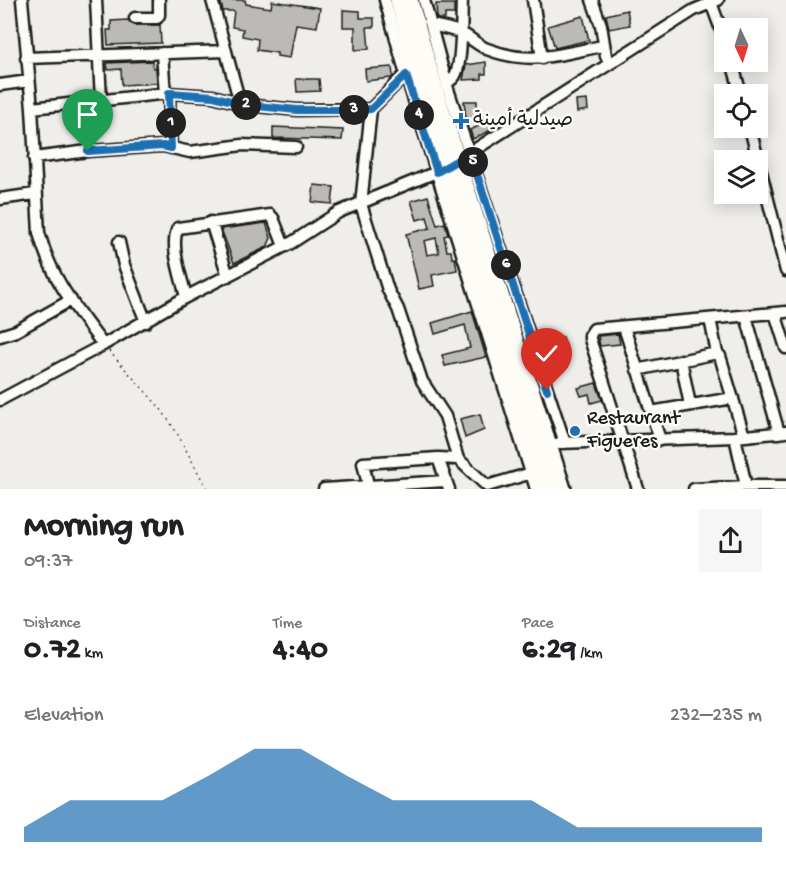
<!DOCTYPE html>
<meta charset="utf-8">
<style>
:root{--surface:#fff;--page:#f6f6f6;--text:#202124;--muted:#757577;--accent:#1f6fb2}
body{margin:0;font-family:"Gochi Hand","Playpen Sans Arabic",sans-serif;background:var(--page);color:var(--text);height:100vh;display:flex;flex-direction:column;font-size:22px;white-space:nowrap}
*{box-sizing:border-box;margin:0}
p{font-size:20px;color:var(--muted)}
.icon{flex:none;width:33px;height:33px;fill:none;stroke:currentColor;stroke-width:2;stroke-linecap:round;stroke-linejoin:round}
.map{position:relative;height:489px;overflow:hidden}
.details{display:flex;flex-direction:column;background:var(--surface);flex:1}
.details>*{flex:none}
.needle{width:39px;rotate:176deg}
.fabs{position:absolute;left:714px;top:18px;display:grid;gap:12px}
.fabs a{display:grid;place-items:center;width:54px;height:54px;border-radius:0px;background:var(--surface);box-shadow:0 3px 15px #0003;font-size:30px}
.pin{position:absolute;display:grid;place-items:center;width:51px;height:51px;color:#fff;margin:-62px -26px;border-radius:50% 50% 50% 0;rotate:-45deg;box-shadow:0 0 6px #0007}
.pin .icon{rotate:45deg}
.km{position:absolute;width:30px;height:30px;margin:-15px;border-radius:50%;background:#222;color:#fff;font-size:16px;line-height:30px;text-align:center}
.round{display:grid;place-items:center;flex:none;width:63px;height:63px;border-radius:0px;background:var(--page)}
.overview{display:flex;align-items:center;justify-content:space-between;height:102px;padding:0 24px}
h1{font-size:33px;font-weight:700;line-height:45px}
.metrics{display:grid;grid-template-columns:repeat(3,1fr);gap:9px;height:102px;padding:6px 24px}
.metrics div{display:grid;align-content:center}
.metrics b{font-size:30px;font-weight:700}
.metrics small{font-size:16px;font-weight:400}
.metrics p{font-size:16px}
.chart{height:168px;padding:12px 24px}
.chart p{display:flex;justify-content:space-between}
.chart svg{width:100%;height:108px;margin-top:6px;fill:var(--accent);opacity:.7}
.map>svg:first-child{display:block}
.building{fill:#bbbab6;stroke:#1c1c1c;stroke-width:1.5;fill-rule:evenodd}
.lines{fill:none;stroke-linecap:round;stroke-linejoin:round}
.minor-casing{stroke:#1c1c1c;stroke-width:15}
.highway-casing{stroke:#1c1c1c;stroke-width:20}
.path{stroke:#1c1c1c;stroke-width:1.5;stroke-dasharray:1.5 4.5;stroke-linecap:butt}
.minor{stroke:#fdfcf7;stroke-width:10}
.highway{stroke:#fdfcf7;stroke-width:15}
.route-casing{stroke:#fff;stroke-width:12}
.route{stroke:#1f6fb2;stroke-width:8}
.poi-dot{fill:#1f6fb2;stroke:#fdfcf7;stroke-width:2}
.labels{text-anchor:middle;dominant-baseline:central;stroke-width:5;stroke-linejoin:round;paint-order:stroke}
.poi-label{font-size:20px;fill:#1c1c1c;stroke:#fdfcf7;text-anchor:start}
</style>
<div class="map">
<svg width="786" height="489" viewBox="0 0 786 489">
<rect width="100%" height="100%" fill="#f0eeea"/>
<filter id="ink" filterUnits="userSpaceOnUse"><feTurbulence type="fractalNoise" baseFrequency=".0167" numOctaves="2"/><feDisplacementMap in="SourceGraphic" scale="12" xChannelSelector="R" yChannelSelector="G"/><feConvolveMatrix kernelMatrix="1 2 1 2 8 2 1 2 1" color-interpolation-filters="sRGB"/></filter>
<g filter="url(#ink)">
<!-- building -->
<path class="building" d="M220,0H245L246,4L271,8L272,1L320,8L317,27L296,24L290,58L277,56V53L257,50L258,39L242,36L243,29L232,27L234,11H223Z
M436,4H454V14H445V19H437Z
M343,10L360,11V18H374V27H367L369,49L355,50V27H343Z
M627,10L630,25L609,29L606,15Z
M583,16L589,40L555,48L548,26Z
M128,20L134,25H160L161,43L108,45L107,30H111V21Z
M152,61L153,68L156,67L157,83L122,85L121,69L108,70L107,63Z
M486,62V74H482V79L463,80L466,65Z
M392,67L393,76L391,78L366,81L365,69Z
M296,79H319L320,91L297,92Z
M587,100L588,110L577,112L576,101Z
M464,101H477V119H466Z
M492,120L495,128L473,139L470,130Z
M273,127L343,130L342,140L273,138Z
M314,185L334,187L332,204L312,202Z
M428,196L437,225L445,223L448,235L444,236L447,251H451L452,258H455L457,270L432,275L434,286L419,289L406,234L430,228L427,217L417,220L411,201ZM436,238L439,253L427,255L424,241Z
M266,223L271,238L267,247L234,263L221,229Z
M472,311L486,357L445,366L442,355L470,348L465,325L435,334L432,323Z
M618,334L620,344L600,346L598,336Z
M563,337L565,344L550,349L547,342Z
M596,383L602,400L591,403L589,394L581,396L578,388Z
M480,414L484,430L465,438L460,419Z"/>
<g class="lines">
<defs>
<path id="minor" d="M22,0L32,108L39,233C51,279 76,308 103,345L186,297L291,243L339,212L446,168L694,10L718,0
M96,0L101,101
M212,0L240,103
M385,0L406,75L536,489
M424,0L448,89L565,443
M533,0L542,58
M592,0L601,25L606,56L611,63
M710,0L724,38
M135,18H157L159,15V0
M431,25C441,27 450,29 459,32C469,36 477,45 487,49C531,66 560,54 603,46
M162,53L165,94
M26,58L226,51
M732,62L741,94
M414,66L371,109L361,204L388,290L398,309L422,381L445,416L458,459L487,486L542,470
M447,83C449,81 452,80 454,77C463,66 461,15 462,0
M0,85L29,81
M169,93L171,148
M32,108L169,93L213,96L246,105L297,110L371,109
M750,128L786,271
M34,158L88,151L163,146L190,152L242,145L296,147
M0,199L35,194
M211,222L228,276
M119,242L124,265L146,322
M186,297C182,279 169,245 178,228L270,215L273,218L284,246
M775,313L786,348
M746,316L779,433
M710,319L717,353L720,356L744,436
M624,327L660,440
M0,336L16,331L71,300
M681,360L690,405
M637,370L717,353
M0,400L103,345
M651,412L733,398
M735,437L746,486
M559,443L735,437L786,432
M324,489L445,481
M369,489L363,463L438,458
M449,489L438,458L458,459
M638,489L590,339V335L594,329L786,312
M694,489L746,486H786"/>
<path id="highway" d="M398,0L422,91L548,489
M410,0L437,95L563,489"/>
</defs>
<!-- minor casing -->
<use href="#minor" class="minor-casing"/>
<!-- highway casing -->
<use href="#highway" class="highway-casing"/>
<!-- path -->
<path class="path" d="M109,351L161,409L177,433L207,489"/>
<!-- minor -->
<use href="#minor" class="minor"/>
<!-- highway -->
<use href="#highway" class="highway"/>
</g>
</g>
<g class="lines" filter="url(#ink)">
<defs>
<path id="route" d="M88,151L163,146L171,148L169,93L213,96L246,105L297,110H355L371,109L406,75L437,172L470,153L547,390"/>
</defs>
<!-- route casing -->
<use href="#route" class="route-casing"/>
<!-- route -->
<use href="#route" class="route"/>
</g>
<!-- markers -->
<g class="poi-dot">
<path d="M458 112h6v6h6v6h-6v6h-6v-6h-6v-6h6z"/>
<circle cx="575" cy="431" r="6"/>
</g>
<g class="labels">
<!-- poi labels -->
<g class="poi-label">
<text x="473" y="121">صيدلية أمينة</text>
<text x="587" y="419">Restaurant<tspan x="587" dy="23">Figueres</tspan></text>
</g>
</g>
</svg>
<div class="fabs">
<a><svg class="needle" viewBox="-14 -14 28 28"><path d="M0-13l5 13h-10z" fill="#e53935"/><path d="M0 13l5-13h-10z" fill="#757577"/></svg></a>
<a><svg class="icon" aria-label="locate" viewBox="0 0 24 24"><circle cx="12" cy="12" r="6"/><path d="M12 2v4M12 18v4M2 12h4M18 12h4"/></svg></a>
<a><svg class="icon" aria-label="layers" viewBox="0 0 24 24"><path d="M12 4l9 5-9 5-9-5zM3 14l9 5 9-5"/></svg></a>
</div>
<div class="pin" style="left:88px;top:151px;background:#1e9e55"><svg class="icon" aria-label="arrive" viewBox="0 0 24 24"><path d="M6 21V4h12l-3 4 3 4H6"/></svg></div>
<div class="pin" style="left:547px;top:390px;background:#d93025"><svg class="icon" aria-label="check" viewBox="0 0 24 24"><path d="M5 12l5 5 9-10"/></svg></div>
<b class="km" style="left:171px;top:123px">1</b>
<b class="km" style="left:246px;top:105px">2</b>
<b class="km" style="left:354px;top:110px">3</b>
<b class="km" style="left:419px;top:115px">4</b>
<b class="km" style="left:473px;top:162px">5</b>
<b class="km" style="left:506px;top:265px">6</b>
</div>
<section class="details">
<div class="overview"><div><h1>Morning run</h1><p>09:37</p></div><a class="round"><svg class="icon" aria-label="share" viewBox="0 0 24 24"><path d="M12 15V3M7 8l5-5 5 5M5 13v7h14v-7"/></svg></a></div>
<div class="metrics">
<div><p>Distance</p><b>0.72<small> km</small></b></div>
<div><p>Time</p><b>4:40</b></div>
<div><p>Pace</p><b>6:29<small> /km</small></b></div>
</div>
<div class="chart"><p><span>Elevation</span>232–235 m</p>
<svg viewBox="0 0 160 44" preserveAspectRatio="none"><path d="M0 44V38L10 27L20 27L30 27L40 17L50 6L60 6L70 17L80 27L90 27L100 27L110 27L120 38L130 38L140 38L150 38L160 38V44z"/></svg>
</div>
</section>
